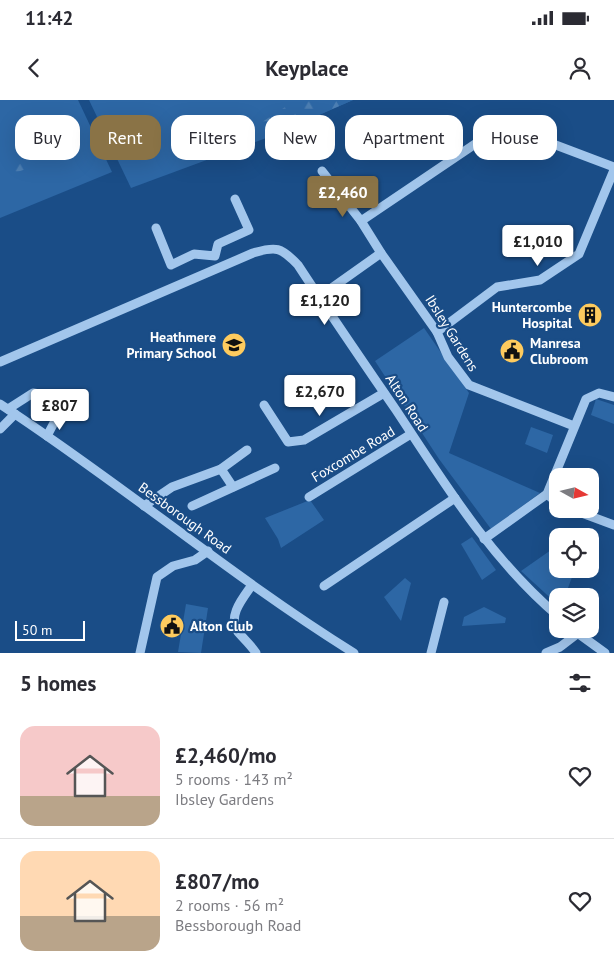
<!DOCTYPE html>
<html lang="en">
<head>
<meta charset="utf-8">
<style>
  :root { --surface:#fff; --page:#f2f2f3; --text:#2b2b33; --muted:#7c7c81; --line:#e1e1e2; --accent:#8a7346 }
  body { margin:0; font-family:"PT Sans",sans-serif; background:var(--page); color:var(--text); height:100vh; display:flex; flex-direction:column; font-size:19px; white-space:nowrap }
  * { box-sizing:border-box; margin:0 }
  p { font-size:16px; color:var(--muted) }
  .icon { flex:none; width:28px; height:28px; fill:none; stroke:currentColor; stroke-width:2; stroke-linecap:round; stroke-linejoin:round }
  .map { position:relative; height:553px; overflow:hidden }
  .panel { display:flex; flex-direction:column; background:var(--surface); flex:1 }
  .panel>* { flex:none }
  .hud { position:absolute; left:15px; top:15px; width:585px; height:45px; display:flex; gap:10px }
  .needle { width:32px; rotate:98deg }
  .fabs { position:absolute; left:549px; top:368px; display:grid; gap:10px }
  .fabs a { display:grid; place-items:center; width:50px; height:50px; border-radius:10px; background:var(--surface); box-shadow:0 5px 20px #0002; font-size:25px }
  .scale { position:absolute; left:15px; bottom:12px; width:70px; box-sizing:border-box; padding-left:5px; border:2px solid #fff; border-top:0; font-size:14px; line-height:18px; white-space:nowrap; color:#fff; -webkit-text-stroke:4px #1a4d87; paint-order:stroke }
  .price { position:absolute; translate:-50% -42px; padding:0 11px; border-radius:5px; background:#fff; color:#222; font-size:16px; line-height:32px; filter:drop-shadow(0 1px 2px #0008) }
  .price::after { content:''; position:absolute; left:50%; top:30px; width:15px; height:11px; margin-left:-8px; background:inherit; clip-path:polygon(0 0,100% 0,50% 100%) }
  .price.selected { background:var(--accent); color:#fff }
  ul { padding:0; list-style:none }
  li { display:flex; align-items:center; gap:15px; height:125px; padding:0 20px }
  li+li { border-top:1px solid var(--line) }
  li span { display:grid; place-items:center; flex:none; width:140px; height:100px; border-radius:15px; color:#555 }
  li>.icon { margin-inline-start:auto }
  span .icon { width:60px; height:60px; fill:#fffc; stroke-width:1 }
  li b { font-size:21px }
  h2 { display:flex; justify-content:space-between; align-items:center; height:60px; padding:0 20px; font-size:21px }
  .tag { padding:0 18px; border-radius:15px; background:var(--surface); box-shadow:0 5px 20px #0002; font-size:18px; line-height:45px }
  .tag.selected { background:var(--accent); color:#fff }
  .status { display:flex; justify-content:space-between; align-items:center; height:35px; padding:0 25px; background:var(--surface); direction:ltr }
  .status svg { height:14px; fill:currentColor }
  header { display:flex; justify-content:space-between; align-items:center; height:65px; padding:0 20px; background:var(--surface); font-size:22px; font-weight:800 }
  .map>svg:first-child { display:block }
  .green { fill:#2d67a5 }
  .forest { fill:url(#forest-firs) }
  .lines { fill:none; stroke-linecap:round; stroke-linejoin:round }
  .minor { stroke:#a2c6ec; stroke-width:9 }
  .labels { text-anchor:middle; stroke-width:4.5; stroke-linejoin:round; paint-order:stroke }
  .poi-label { font-size:14px; font-weight:bold; fill:#fff; stroke:#1a4d87; text-anchor:end }
  .street-label { font-size:14px; fill:#fff; stroke:#1a4d87 }
</style>
</head>
<body>
<div class="status"><b>11:42</b><svg viewBox="0 0 49 12"><path d="M0 12V9h3v3zM5 12V6h3v6zM10 12V3h3v9zM15 12V0h3v12zM26 1h20v11H26zM47 4h2v5h-2z"/></svg></div>
<header><svg class="icon" aria-label="back" viewBox="0 0 24 24"><path d="M15 5l-7 7 7 7"/></svg>Keyplace<svg class="icon" aria-label="person" viewBox="0 0 24 24"><circle cx="12" cy="8" r="4"/><path d="M4 21q1-7 8-7t8 7"/></svg></header>
<div class="map">
<svg width="614" height="553" viewBox="0 0 614 553">
  <defs>
    <pattern id="forest-firs" width="22" height="20" patternUnits="userSpaceOnUse" patternTransform="scale(1.25)"><rect width="22" height="20" fill="#2d67a5"/><path d="M5 1l3.5 6h-7zM16 11l3.5 6h-7z" fill="#4c7eb2"/></pattern>
  </defs>
  <rect width="100%" height="100%" fill="#1a4d87"/>
  <g class="green">
    <path d="M0,0H78L112,72L0,118Z"/>
    <path d="M89,0H353L269,37L131,88Z"/>
    <path d="M424,228L469,293L449,353L540,393L491,429L439,359L375,261Z"/>
    <path d="M596,299L614,305V324L591,315Z"/>
    <path d="M531,327L553,335L547,353L525,344Z"/>
    <path d="M310,400L324,420L281,448L278,439L265,418Z"/>
    <path d="M472,437L496,470L482,480L461,444Z"/>
    <path d="M551,450H557L558,469H575L565,496H558L557,504L521,471Z"/>
    <path d="M405,478L411,483L401,521L384,497Z"/>
    <path d="M186,504L208,508L201,553L178,552Z"/>
    <path d="M484,507L506,518L505,523L462,526L464,517Z"/>
  </g>
  <g class="forest">
    <path d="M296,0H353L269,37L259,24Z"/>
    <path d="M31,57L26,69L0,78V65Z"/>
  </g>
  <g class="lines">
    <g class="minor">
      <path d="M322,71L361,121L381,153"/>
      <path d="M361,121L484,38L492,33L516,30L614,67"/>
      <path d="M156,128L171,165L194,154L215,156L218,144L249,130L235,99"/>
      <path d="M319,197L381,153L437,232L448,257L469,285L574,326"/>
      <path d="M437,232L497,187L540,180L579,154L614,70"/>
      <path d="M0,262L253,153C276,146 281,147 298,165C330,214 363,262 396,310C445,384 490,458 558,516"/>
      <path d="M0,304C121,383 232,477 354,553"/>
      <path d="M264,305L288,342L304,340L384,293"/>
      <path d="M8,309L33,293L40,294L56,319L47,336"/>
      <path d="M0,329L15,314"/>
      <path d="M221,369L233,387"/>
      <path d="M547,394L558,404"/>
      <path d="M309,397L411,334"/>
      <path d="M144,406L172,387L221,369L247,350"/>
      <path d="M192,406L275,368"/>
      <path d="M571,409L614,425"/>
      <path d="M484,439L547,394L586,299L599,293L614,297"/>
      <path d="M252,485C243,498 227,516 238,532C244,539 251,545 256,553"/>
      <path d="M324,486L455,398"/>
      <path d="M572,529L605,553"/>
      <path d="M140,553L157,477L173,466L195,460L208,451"/>
      <path d="M431,553L444,502"/>
      <path d="M546,553L560,547L577,534"/>
    </g>
  </g>
  <defs>
    <symbol id="building-disc" viewBox="-11 -11 22 22"><circle r="9.5" fill="#fecb5e" stroke="#1a4d87"/><path d="M-4-6H4V6H1V3H-1V6H-4ZM-2.5-4.3h1.7v1.8h-1.7ZM.8-4.3h1.7v1.8H.8ZM-2.5-1h1.7V.8h-1.7ZM.8-1h1.7V.8H.8Z" fill="#111"/></symbol>
    <symbol id="school-disc" viewBox="-11 -11 22 22"><circle r="9.5" fill="#fecb5e" stroke="#1a4d87"/><path d="M0-5L7-2L0 1L-7-2ZM-4 1L0 2.5L4 1V4Q0 6-4 4Z" fill="#111"/></symbol>
    <symbol id="civic-disc" viewBox="-11 -11 22 22"><circle r="9.5" fill="#fecb5e" stroke="#1a4d87"/><path d="M-.6-6.5H3V-4.5H.6V-3L4-1V1h2V6H-6V1h2V-1L-.6-3ZM-1.2 2.5V6h2.4V2.5Z" fill="#111"/></symbol>
  </defs>
  <g fill-rule="evenodd">
    <use href="#building-disc" x="576" y="201" width="28" height="28"/>
    <use href="#school-disc" x="220" y="231" width="28" height="28"/>
    <use href="#civic-disc" x="498" y="237" width="28" height="28"/>
    <use href="#civic-disc" x="158" y="512" width="28" height="28"/>
  </g>
  <g class="labels">
    <g class="poi-label">
      <text x="572" y="212">Huntercombe<tspan x="572" dy="16">Hospital</tspan></text>
      <text x="216" y="242">Heathmere<tspan x="216" dy="16">Primary School</tspan></text>
      <text x="530" y="248" text-anchor="start">Manresa<tspan x="530" dy="16">Clubroom</tspan></text>
      <text x="190" y="531" text-anchor="start">Alton Club</text>
    </g>
    <g class="street-label">
      <text transform="translate(452 233) rotate(58)" y="5">Ibsley Gardens</text>
      <text transform="translate(407 303) rotate(57)" y="5">Alton Road</text>
      <text transform="translate(353 354) rotate(-31)" y="5">Foxcombe Road</text>
      <text transform="translate(185 418) rotate(36)" y="5">Bessborough Road</text>
    </g>
  </g>
</svg>
<div class="fabs">
<a><svg class="needle" viewBox="-14 -14 28 28"><path d="M0-13l5 13h-10z" fill="#e53935"/><path d="M0 13l5-13h-10z" fill="#7c7c81"/></svg></a>
<a><svg class="icon" aria-label="locate" viewBox="0 0 24 24"><circle cx="12" cy="12" r="6"/><path d="M12 2v4M12 18v4M2 12h4M18 12h4"/></svg></a>
<a><svg class="icon" aria-label="layers" viewBox="0 0 24 24"><path d="M12 4l9 5-9 5-9-5zM3 14l9 5 9-5"/></svg></a>
</div>
<div class="scale">50 m</div>
<b class="price selected" style="left:343px;top:118px">£2,460</b>
<b class="price" style="left:538px;top:167px">£1,010</b>
<b class="price" style="left:325px;top:226px">£1,120</b>
<b class="price" style="left:320px;top:317px">£2,670</b>
<b class="price" style="left:60px;top:331px">£807</b>
<div class="hud">
<a class="tag">Buy</a>
<a class="tag selected">Rent</a>
<a class="tag">Filters</a>
<a class="tag">New</a>
<a class="tag">Apartment</a>
<a class="tag">House</a>
</div>
</div>
<section class="panel">
<h2>5 homes<svg class="icon" aria-label="filters" viewBox="0 0 24 24"><path d="M4 7h16M4 17h16"/><circle cx="9" cy="7" r="2"/><circle cx="15" cy="17" r="2"/></svg></h2>
<ul>
<li><span style="background:linear-gradient(#f6c9c9 70%,#b9a48a 0)"><svg class="icon" aria-label="home" viewBox="0 0 24 24"><path d="M3 11l9-7 9 7M6 9v11h12V9"/></svg></span><div><b>£2,460/mo</b><p>5 rooms · 143 m²</p><p>Ibsley Gardens</p></div><svg class="icon" aria-label="heart" viewBox="0 0 24 24"><path d="M12 20l-8-8c-3-5 5-10 8-4 3-6 11-1 8 4z"/></svg></li>
<li><span style="background:linear-gradient(#ffd9b3 65%,#b9a48a 0)"><svg class="icon" aria-label="home" viewBox="0 0 24 24"><path d="M3 11l9-7 9 7M6 9v11h12V9"/></svg></span><div><b>£807/mo</b><p>2 rooms · 56 m²</p><p>Bessborough Road</p></div><svg class="icon" aria-label="heart" viewBox="0 0 24 24"><path d="M12 20l-8-8c-3-5 5-10 8-4 3-6 11-1 8 4z"/></svg></li>
</ul>
</section>
</body>
</html>
